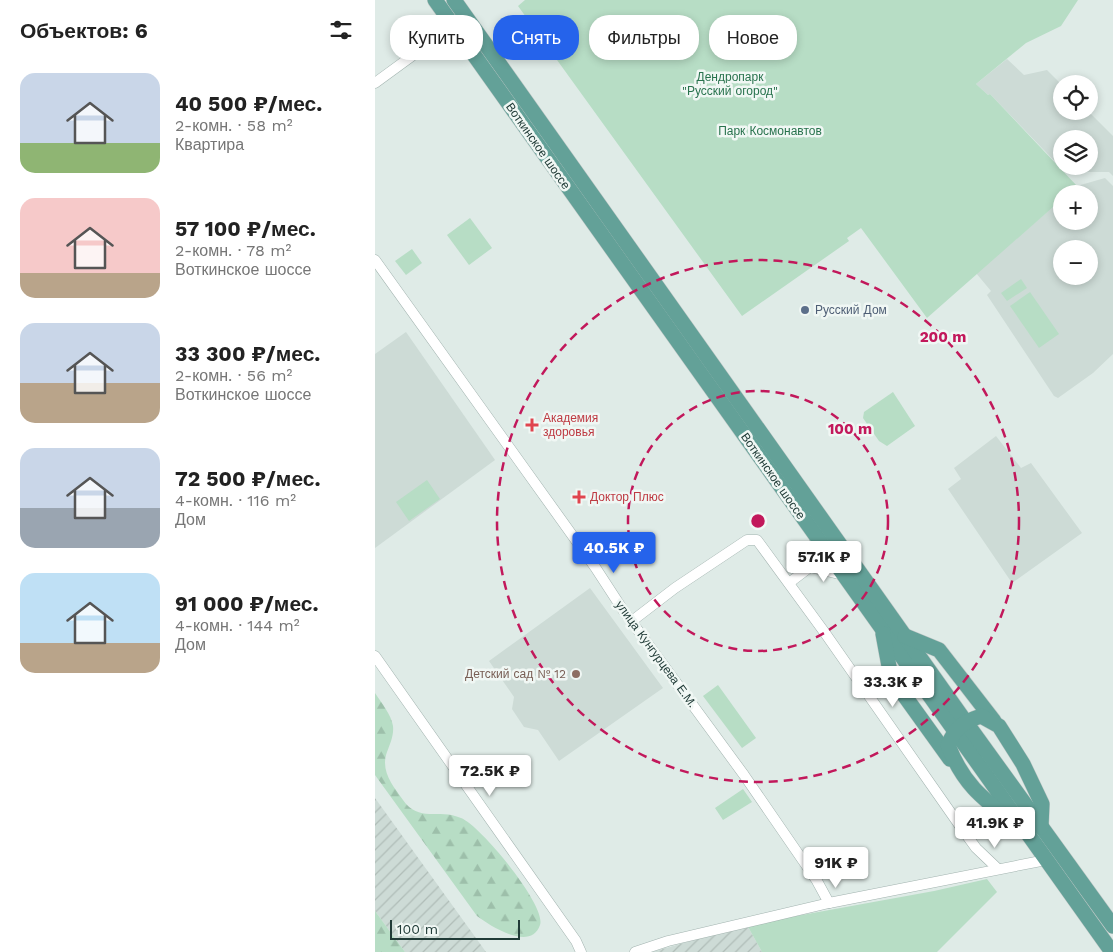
<!DOCTYPE html>
<html lang="ru">
<head>
<meta charset="utf-8">
<style>
  :root { --surface:#fff; --page:#f6f6f6; --text:#222; --muted:#767676; --accent:#2563eb }
  body { margin:0; font-family:"Work Sans",sans-serif; background:var(--page); color:var(--text); height:100vh; display:flex; flex-direction:column; font-size:19px; white-space:nowrap }
  * { box-sizing:border-box; margin:0 }
  p { font-size:16px; color:var(--muted) }
  .icon { flex:none; width:28px; height:28px; fill:none; stroke:currentColor; stroke-width:2; stroke-linecap:round; stroke-linejoin:round }
  .map { position:relative; flex:1; overflow:hidden }
  .drawer { display:flex; flex-direction:column; background:var(--surface); width:375px }
  .drawer>* { flex:none }
  .banner { position:absolute; left:15px; top:15px; width:475px; height:45px; display:flex; gap:10px }
  .buttons { position:absolute; left:678px; top:75px; display:grid; gap:10px }
  .buttons a { display:grid; place-items:center; width:45px; height:45px; border-radius:50%; background:var(--surface); box-shadow:0 2px 8px #0003; font-size:25px }
  .scale { position:absolute; left:15px; bottom:12px; width:130px; box-sizing:border-box; padding-left:5px; border:2px solid #203b37; border-top:0; font-size:14px; line-height:18px; white-space:nowrap; color:#203b37; -webkit-text-stroke:4px #f0f7f4; paint-order:stroke }
  .price { position:absolute; translate:-50% -42px; padding:0 11px; border-radius:5px; background:#fff; color:#222; font-size:16px; line-height:32px; filter:drop-shadow(0 1px 2px #0008) }
  .price::after { content:''; position:absolute; left:50%; top:30px; width:15px; height:11px; margin-left:-8px; background:inherit; clip-path:polygon(0 0,100% 0,50% 100%) }
  .price.on { background:var(--accent); color:#fff }
  ul { padding:0; list-style:none }
  li { display:flex; align-items:center; gap:15px; height:125px; padding:0 20px }
  li span { display:grid; place-items:center; flex:none; width:140px; height:100px; border-radius:15px; color:#555 }
  li>.icon { margin-inline-start:auto }
  span .icon { width:60px; height:60px; fill:#fffc; stroke-width:1 }
  li b { font-size:21px }
  h2 { display:flex; justify-content:space-between; align-items:center; height:60px; padding:0 20px; font-size:21px }
  .chip { padding:0 18px; border-radius:20px; background:var(--surface); box-shadow:0 2px 8px #0003; font-size:18px; line-height:45px }
  .chip.on { background:var(--accent); color:#fff }
  main { display:flex; flex:1; min-height:0 }
  .map>svg:first-child { display:block }
  .built { fill:#cddbd6; fill-rule:evenodd }
  .industrial { fill:url(#industrial-furrows) }
  .green { fill:#b7ddc5 }
  .forest { fill:url(#forest-firs) }
  .lines { fill:none; stroke-linecap:round; stroke-linejoin:round }
  .street-casing { stroke:#a2b3af; stroke-width:11 }
  .primary-casing { stroke:#c1c8c7; stroke-width:16 }
  .street { stroke:#fff; stroke-width:10 }
  .primary { stroke:#63a198; stroke-width:15 }
  .ring { fill:none; stroke:#c2185b; stroke-width:2.5; stroke-dasharray:9 6 }
  .service-dot { fill:#5c6f8a; stroke:#f0f7f4; stroke-width:2 }
  .health-dot { fill:#e0444e; stroke:#f0f7f4; stroke-width:2 }
  .education-dot { fill:#8d6e63; stroke:#f0f7f4; stroke-width:2 }
  .labels { text-anchor:middle; stroke-width:5; stroke-linejoin:round; paint-order:stroke }
  .park-label { font-size:12px; fill:#29734e; stroke:#f0f7f4 }
  .street-label { font-size:12px; fill:#203b37; stroke:#f0f7f4 }
  .service-label { font-size:12px; fill:#4e5e75; stroke:#f0f7f4; text-anchor:start }
  .health-label { font-size:12px; fill:#be3a42; stroke:#f0f7f4; text-anchor:start }
  .education-label { font-size:12px; fill:#785e54; stroke:#f0f7f4; text-anchor:end }
  .centre { fill:#c2185b; stroke:#f0f7f4; stroke-width:2.5 }
  .ring-label { font-size:15px; text-anchor:middle; font-weight:bold; fill:#c2185b; stroke:#f0f7f4; stroke-width:5; stroke-linejoin:round; paint-order:stroke }
</style>
</head>
<body>
<main>
<section class="drawer">
<h2>Объектов: 6<svg class="icon" aria-label="filters" viewBox="0 0 24 24"><path d="M4 7h16M4 17h16"/><circle cx="9" cy="7" r="2"/><circle cx="15" cy="17" r="2"/></svg></h2>
<ul>
<li><span style="background:linear-gradient(#c9d6e8 70%,#8fb573 0)"><svg class="icon" aria-label="home" viewBox="0 0 24 24"><path d="M3 11l9-7 9 7M6 9v11h12V9"/></svg></span><div><b>40 500 ₽/мес.</b><p>2-комн. · 58 m²</p><p>Квартира</p></div></li>
<li><span style="background:linear-gradient(#f6c9c9 75%,#b9a48a 0)"><svg class="icon" aria-label="home" viewBox="0 0 24 24"><path d="M3 11l9-7 9 7M6 9v11h12V9"/></svg></span><div><b>57 100 ₽/мес.</b><p>2-комн. · 78 m²</p><p>Воткинское шоссе</p></div></li>
<li><span style="background:linear-gradient(#c9d6e8 60%,#b9a48a 0)"><svg class="icon" aria-label="home" viewBox="0 0 24 24"><path d="M3 11l9-7 9 7M6 9v11h12V9"/></svg></span><div><b>33 300 ₽/мес.</b><p>2-комн. · 56 m²</p><p>Воткинское шоссе</p></div></li>
<li><span style="background:linear-gradient(#c9d6e8 60%,#9aa5b1 0)"><svg class="icon" aria-label="home" viewBox="0 0 24 24"><path d="M3 11l9-7 9 7M6 9v11h12V9"/></svg></span><div><b>72 500 ₽/мес.</b><p>4-комн. · 116 m²</p><p>Дом</p></div></li>
<li><span style="background:linear-gradient(#bfe0f5 70%,#b9a48a 0)"><svg class="icon" aria-label="home" viewBox="0 0 24 24"><path d="M3 11l9-7 9 7M6 9v11h12V9"/></svg></span><div><b>91 000 ₽/мес.</b><p>4-комн. · 144 m²</p><p>Дом</p></div></li>
</ul>
</section>
<div class="map">
<svg width="738" height="952" viewBox="0 0 738 952">
  <defs>
    <pattern id="industrial-furrows" width="10" height="10" patternUnits="userSpaceOnUse" patternTransform="scale(1.25)"><rect width="10" height="10" fill="#cddbd6"/><path d="M-1 1l2-2M0 10L10 0M9 11l2-2" fill="none" stroke="#b0bdb8"/></pattern>
    <pattern id="forest-firs" width="22" height="20" patternUnits="userSpaceOnUse" patternTransform="scale(1.25)"><rect width="22" height="20" fill="#b7ddc5"/><path d="M5 1l3.5 6h-7zM16 11l3.5 6h-7z" fill="#9dbfaa"/></pattern>
  </defs>
  <rect width="100%" height="100%" fill="#dfebe7"/>
  <g class="built">
    <path d="M632,59L649,75L672,70L686,84V111H713L738,136V176L734,172H690L615,94L613,95L601,84ZM686,139H714V166H686Z"/>
    <path d="M730,178L738,186V354L718,373L683,398L679,396L612,295L616,291L601,273L686,200V221H714V194H693L702,186ZM686,249H714V276H686Z"/>
    <path d="M31,332L120,460L0,548V354Z"/>
    <path d="M621,436L646,468L656,463L707,533L637,583L573,489L586,479L579,468Z"/>
    <path d="M215,588L288,688L184,761L163,730L149,727L137,709L139,697L114,661Z"/>
  </g>
  <g class="industrial">
    <path d="M0,798L111,952H30L0,911Z"/>
    <path d="M372,925L387,952H277Z"/>
  </g>
  <g class="green">
    <path d="M150,0H703L686,26L651,43L601,84L613,95L615,94L702,186L693,194H686V200L552,318L486,228L472,238L474,241L367,316L143,6Z"/>
    <path d="M95,218L117,248L94,265L72,235Z"/>
    <path d="M37,249L47,263L31,275L20,261Z"/>
    <path d="M646,279L652,288L632,301L626,293Z"/>
    <path d="M655,292L684,334L664,348L635,306Z"/>
    <path d="M518,392L540,426L512,446L504,441L488,418L489,412Z"/>
    <path d="M52,480L65,499L34,521L21,502Z"/>
    <path d="M343,685L381,738L367,748L328,696Z"/>
    <path d="M368,789L377,802L348,820L340,808Z"/>
    <path d="M612,879L622,892L562,952H387L372,925L559,891Z"/>
  </g>
  <g class="forest">
    <path d="M0,693C7,704 16,714 18,726C19,735 15,744 12,752C5,771 18,786 28,800C44,823 63,808 86,818C105,825 172,906 165,925C156,952 115,926 102,916L0,775Z"/>
    <path d="M0,911L30,952H0Z"/>
  </g>
  <g class="lines">
    <defs>
      <g id="street">
        <path d="M0,83L78,26"/>
        <path d="M0,260L220,567L248,610L369,775L442,881L454,903"/>
        <path d="M435,567L441,536"/>
        <path d="M414,583L435,567L468,575"/>
        <path d="M257,621L300,588L372,540H382L450,633L585,826L601,848L622,868"/>
        <path d="M0,656L201,941L206,952"/>
        <path d="M260,952L293,941L454,903L671,860"/>
      </g>
      <g id="primary">
        <path d="M60,0L737,952"/>
        <path d="M79,0L590,721L738,926"/>
        <path d="M508,634L516,677L575,759"/>
        <path d="M530,636L564,650L619,721"/>
        <path d="M639,823C607,798 588,784 573,745C580,728 588,722 606,716L624,726L648,764L667,804L666,827"/>
      </g>
    </defs>
    <use href="#street" class="street-casing"/>
    <use href="#primary" class="primary-casing"/>
    <use href="#street" class="street"/>
    <use href="#primary" class="primary"/>
  </g>
  <g class="ring">
    <circle cx="383" cy="521" r="130"/>
    <circle cx="383" cy="521" r="261"/>
  </g>
  <circle class="service-dot" cx="430" cy="310" r="5"/>
  <g class="health-dot">
    <path d="M154.5 417.5h5v5h5v5h-5v5h-5v-5h-5v-5h5z"/>
    <path d="M201.5 489.5h5v5h5v5h-5v5h-5v-5h-5v-5h5z"/>
  </g>
  <circle class="education-dot" cx="201" cy="674" r="5"/>
  <g class="labels">
    <g class="park-label">
      <text x="355" y="81">Дендропарк<tspan x="355" dy="14">"Русский огород"</tspan></text>
      <text x="395" y="135">Парк Космонавтов</text>
    </g>
    <g class="street-label">
      <text transform="translate(163 146) rotate(55)" y="4">Воткинское шоссе</text>
      <text transform="translate(398 476) rotate(55)" y="4">Воткинское шоссе</text>
      <text transform="translate(281 654) rotate(54)" y="4">улица Кунгурцева Е.М.</text>
    </g>
    <g class="service-label">
      <text x="440" y="314">Русский Дом</text>
    </g>
    <g class="health-label">
      <text x="168" y="422">Академия<tspan x="168" dy="14">здоровья</tspan></text>
      <text x="215" y="501">Доктор Плюс</text>
    </g>
    <g class="education-label">
      <text x="191" y="678">Детский сад № 12</text>
    </g>
  </g>
  <circle cx="383" cy="521" r="8" class="centre"/>
  <g class="ring-label">
    <text x="568" y="342">200 m</text>
    <text x="475" y="434">100 m</text>
  </g>
</svg>
<div class="buttons">
<a><svg class="icon" aria-label="locate" viewBox="0 0 24 24"><circle cx="12" cy="12" r="6"/><path d="M12 2v4M12 18v4M2 12h4M18 12h4"/></svg></a>
<a><svg class="icon" aria-label="layers" viewBox="0 0 24 24"><path d="M12 4l9 5-9 5-9-5zM3 14l9 5 9-5"/></svg></a>
<a>+</a>
<a>−</a>
</div>
<div class="scale">100 m</div>
<b class="price on" style="left:239px;top:574px">40.5K ₽</b>
<b class="price" style="left:449px;top:583px">57.1K ₽</b>
<b class="price" style="left:518px;top:708px">33.3K ₽</b>
<b class="price" style="left:115px;top:797px">72.5K ₽</b>
<b class="price" style="left:620px;top:849px">41.9K ₽</b>
<b class="price" style="left:461px;top:889px">91K ₽</b>
<div class="banner">
<a class="chip">Купить</a>
<a class="chip on">Снять</a>
<a class="chip">Фильтры</a>
<a class="chip">Новое</a>
</div>
</div>
</main>
</body>
</html>
